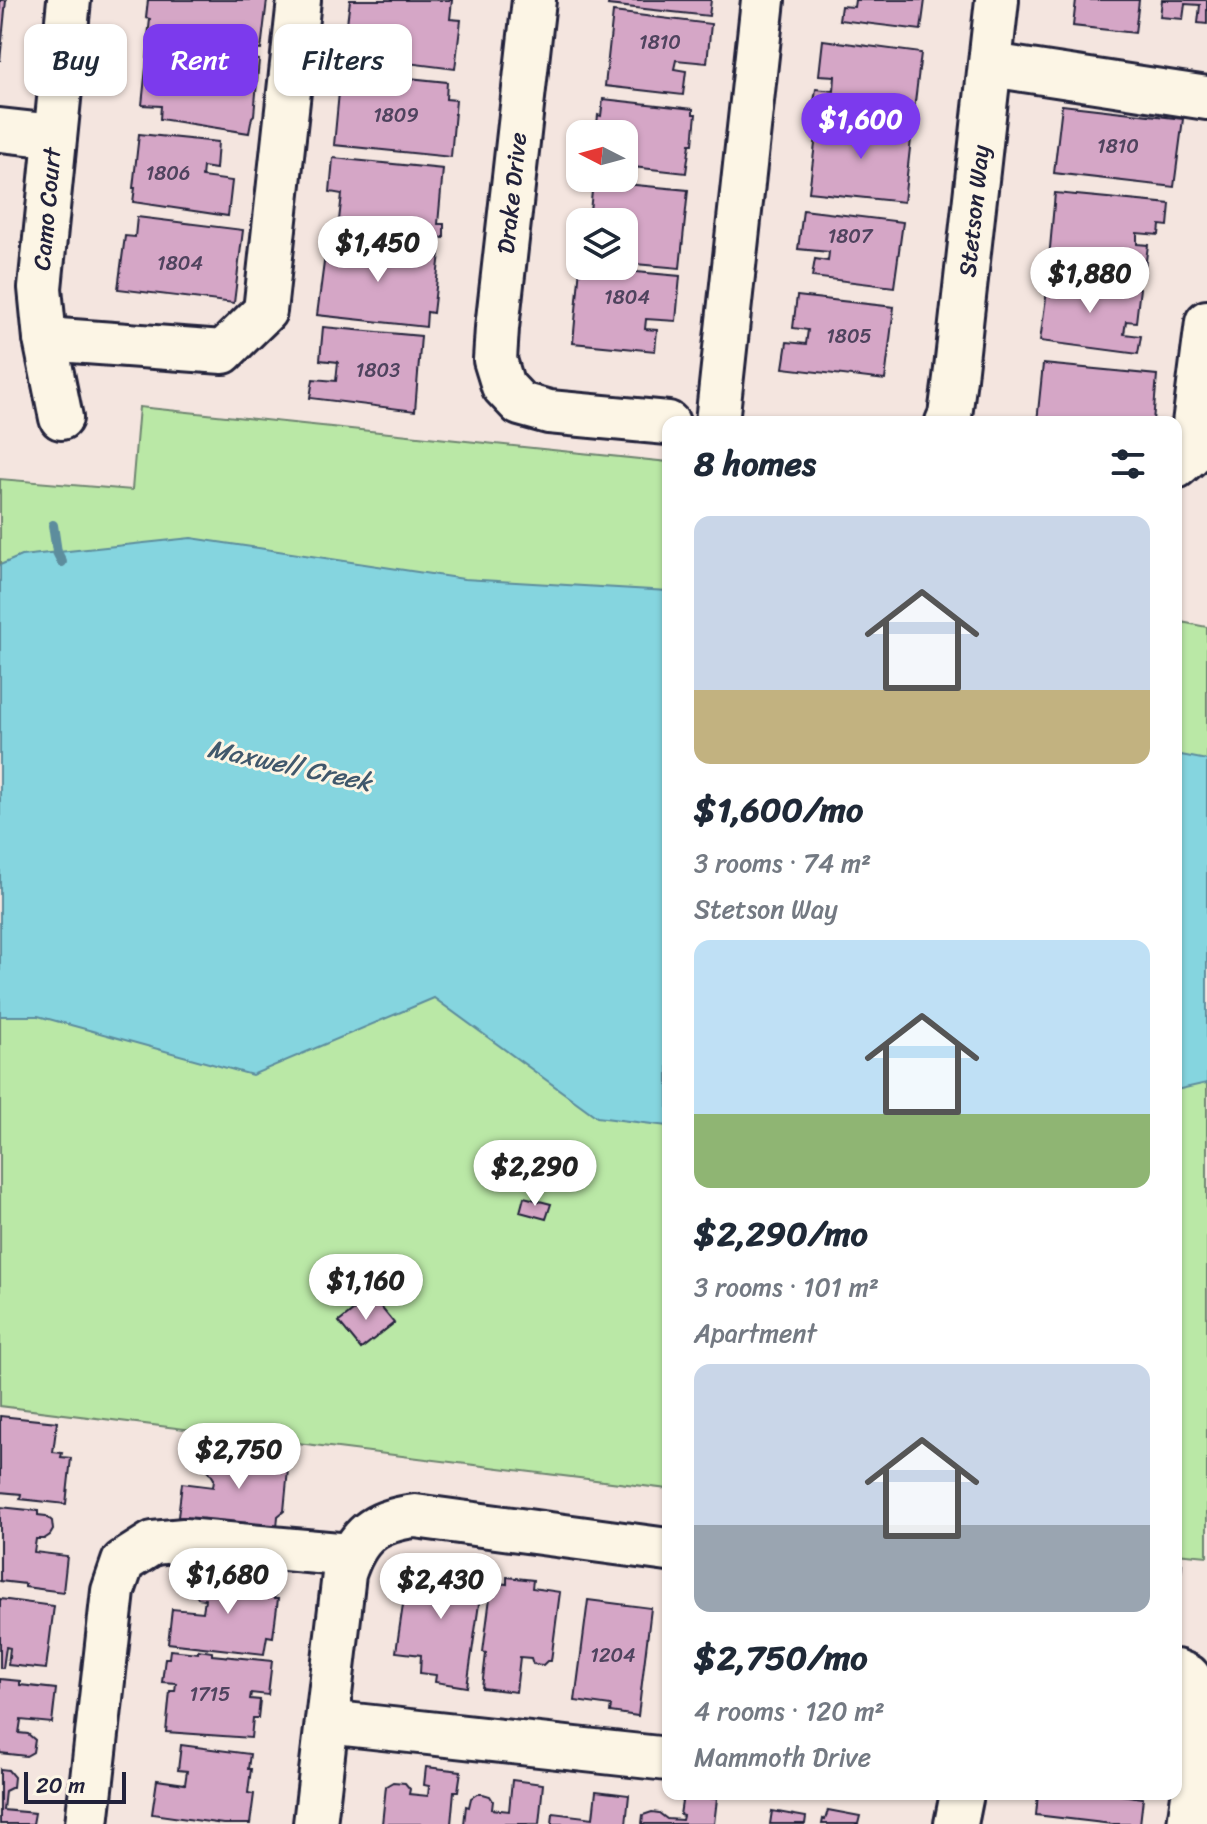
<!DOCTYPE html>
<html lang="en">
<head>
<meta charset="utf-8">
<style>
  :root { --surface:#fff; --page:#f6f6f7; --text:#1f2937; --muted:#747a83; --accent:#7c3aed }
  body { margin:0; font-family:Sriracha,sans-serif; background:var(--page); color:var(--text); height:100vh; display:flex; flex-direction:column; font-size:30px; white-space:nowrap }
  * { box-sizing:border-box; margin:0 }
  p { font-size:26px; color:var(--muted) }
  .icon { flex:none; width:44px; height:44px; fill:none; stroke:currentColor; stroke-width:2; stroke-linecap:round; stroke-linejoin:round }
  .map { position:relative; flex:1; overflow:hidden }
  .details { position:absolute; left:662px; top:416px; width:520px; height:1384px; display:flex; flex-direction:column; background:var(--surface); border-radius:16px; box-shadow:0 2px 6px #0004 }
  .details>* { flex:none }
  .hud { position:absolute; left:24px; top:24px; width:518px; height:72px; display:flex; gap:16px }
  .needle { width:52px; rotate:276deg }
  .buttons { position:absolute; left:566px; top:120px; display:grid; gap:16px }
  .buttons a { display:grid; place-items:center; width:72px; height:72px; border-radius:16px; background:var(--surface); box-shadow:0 2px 6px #0004; font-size:40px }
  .scale { position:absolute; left:24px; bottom:20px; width:102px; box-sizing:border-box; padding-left:8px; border:4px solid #22223b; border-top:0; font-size:22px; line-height:28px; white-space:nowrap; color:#22223b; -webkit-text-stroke:6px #fcf5e5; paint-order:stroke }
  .price { position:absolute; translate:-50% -68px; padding:0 18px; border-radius:28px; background:#fff; color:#222; font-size:26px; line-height:52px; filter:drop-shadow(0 2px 4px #0008) }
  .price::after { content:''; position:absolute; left:50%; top:48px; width:24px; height:18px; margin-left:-12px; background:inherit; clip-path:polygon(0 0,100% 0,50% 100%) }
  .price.selected { background:var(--accent); color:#fff }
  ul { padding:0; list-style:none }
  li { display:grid; align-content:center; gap:16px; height:424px; padding:0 32px }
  li span { display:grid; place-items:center; height:248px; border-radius:16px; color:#555 }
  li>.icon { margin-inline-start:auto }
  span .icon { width:144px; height:144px; fill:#fffc; stroke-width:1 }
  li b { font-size:34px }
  h2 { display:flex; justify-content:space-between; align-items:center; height:96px; padding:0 32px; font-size:34px }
  .pill { padding:0 28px; border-radius:16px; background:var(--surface); box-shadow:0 2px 6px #0004; font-size:28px; line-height:72px }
  .pill.selected { background:var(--accent); color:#fff }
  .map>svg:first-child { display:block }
  .green { fill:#bae8a6; stroke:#6e8570; stroke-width:2 }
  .water { fill:#85d5df; stroke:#5d8d9d; stroke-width:2 }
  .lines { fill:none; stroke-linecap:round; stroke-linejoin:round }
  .stream { stroke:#5d8d9d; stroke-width:10 }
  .building { fill:#d5a6c6; stroke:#22223b; stroke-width:2 }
  .minor-casing { stroke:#22223b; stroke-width:48 }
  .minor { stroke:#fcf5e5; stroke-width:42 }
  .labels { text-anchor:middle; stroke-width:6; stroke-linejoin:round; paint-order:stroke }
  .number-label { font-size:20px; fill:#4f435e }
  .street-label { font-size:24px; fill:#22223b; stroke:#fcf5e5 }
  .water-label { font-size:26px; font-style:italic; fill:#40586c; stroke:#fcf5e5 }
</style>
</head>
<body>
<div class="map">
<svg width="1207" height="1824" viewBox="0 0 1207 1824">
  <rect width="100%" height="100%" fill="#f4e5df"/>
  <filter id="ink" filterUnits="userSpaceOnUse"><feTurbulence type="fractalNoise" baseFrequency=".0125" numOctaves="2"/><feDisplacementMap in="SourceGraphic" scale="16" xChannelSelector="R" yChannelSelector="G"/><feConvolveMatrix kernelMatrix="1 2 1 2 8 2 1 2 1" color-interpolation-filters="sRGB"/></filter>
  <g filter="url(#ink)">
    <g class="green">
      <path d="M139,407L668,462V1489L0,1406V479L132,490Z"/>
      <path d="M1176,621L1207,627V1556L1176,1553Z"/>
    </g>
    <g class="water">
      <path d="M191,538L464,579L668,591V1126L597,1117L434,998L252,1075L38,1016H0V565L21,556Z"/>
      <path d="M1176,754L1207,760V1083L1176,1090Z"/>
    </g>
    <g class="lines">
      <path class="stream" d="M53,525L57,552L62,562"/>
    </g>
    <g class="building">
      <path d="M0,0H6L0,61Z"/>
      <path d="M148,0H267L261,50L148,37L150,19L146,18Z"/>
      <path d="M350,0H452L450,19L461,20L455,69L343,55Z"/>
      <path d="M609,0H711L709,16L608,5Z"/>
      <path d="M855,0H925L921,30L839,20L841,6L854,7Z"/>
      <path d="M1076,0H1139L1135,33L1073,26Z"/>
      <path d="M1162,0H1207V24L1198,23L1200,5L1185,4L1183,19L1160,17Z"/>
      <path d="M613,12L711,24L707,63L676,60L674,69L686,71L683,95L605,86Z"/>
      <path d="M823,40L921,53L912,127L812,114L816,89L834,91L835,76L819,75Z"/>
      <path d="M148,49L259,60L254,115L252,117L249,133L160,119L161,106L142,105Z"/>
      <path d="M341,71L447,82L446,99L456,100L451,157L334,145Z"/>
      <path d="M603,99L693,109V114H696L693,144H690L686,173L624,166V134H596L598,115L601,116Z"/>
      <path d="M1062,105L1183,119L1174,187L1054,173Z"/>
      <path d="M818,120L912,130L904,202L809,192Z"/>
      <path d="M139,134L218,142L216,169L203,167L202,177L232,181L228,216L133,202L135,188H133Z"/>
      <path d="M333,158L443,169L438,224H444V238L338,229L342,194L330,192Z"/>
      <path d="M593,181L688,190L680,268L624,263V222H589Z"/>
      <path d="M1055,193L1170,204L1168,226L1160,225L1159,235L1137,233V244L1148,245L1145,268L1049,259Z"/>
      <path d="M803,210L903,222L894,287L812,277L815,259L828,261L829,252L798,249Z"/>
      <path d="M137,217L243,230L234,303L118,289L125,236L135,237Z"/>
      <path d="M327,240L440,253L433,313L427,312L426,327L317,315Z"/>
      <path d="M580,267L680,276L676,321L646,319L645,329L657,330L655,351L573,343Z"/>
      <path d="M1049,276L1140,288L1136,322L1126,321L1124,334L1141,336L1138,354L1040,341Z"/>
      <path d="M797,296L894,307L885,380L783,368L787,342L806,344L808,330L793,328Z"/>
      <path d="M323,327L421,336L415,411L310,398L313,379L336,381L338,362L320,360Z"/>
      <path d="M1043,364L1157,375L1153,422H1037Z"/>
      <path d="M524,1197L551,1204L546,1219L520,1212Z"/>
      <path d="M372,1296L394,1323L361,1349L339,1322Z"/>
      <path d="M0,1416L57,1422L53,1452L62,1453L61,1457L71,1458L66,1504L20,1499L21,1494L0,1492Z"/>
      <path d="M217,1450L285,1458L288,1469L284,1511L278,1516L277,1528L178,1517L182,1483L213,1487L214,1479L207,1468L209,1454Z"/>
      <path d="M0,1507L38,1511V1515L46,1516L52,1521L53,1530L50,1535L44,1539H36L34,1552L67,1556L63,1592L25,1587V1584L0,1581Z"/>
      <path d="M1176,1563L1182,1564L1178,1601H1176Z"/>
      <path d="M409,1564L447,1570L448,1567L465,1569L464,1573L483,1576L467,1687L435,1682L436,1675L420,1673L421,1655L396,1652Z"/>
      <path d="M201,1575L277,1584L274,1599H278L273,1637L267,1636L264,1654L168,1643L172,1609L203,1612L205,1599L198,1598L194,1591V1580Z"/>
      <path d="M507,1577L533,1580L532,1588L560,1592L551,1661H547L543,1665L533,1664L531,1658L520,1657L516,1692L482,1688L486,1653L483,1652L492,1582L507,1584Z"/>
      <path d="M0,1599L54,1606L46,1669L8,1665L10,1648L6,1647L3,1668H0Z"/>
      <path d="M588,1600L651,1608L638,1716L610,1712L611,1706L575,1701Z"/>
      <path d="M170,1650L198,1653V1650L212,1652V1655L272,1661L268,1695L251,1693L250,1699L260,1700L258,1718H253L251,1738L166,1732L170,1691H175L176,1683L162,1682L165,1658H169Z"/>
      <path d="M0,1679L20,1681V1685L56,1689L52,1723L21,1720L19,1733L28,1734L35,1740L33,1752L26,1756L0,1753Z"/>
      <path d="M181,1745L250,1754L248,1769H251L248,1793L254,1794L250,1824H223L152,1814L157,1780L185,1784L187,1771L178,1770Z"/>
      <path d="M426,1767L461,1771L458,1791H454L451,1824H382L386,1786L393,1782L405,1783L410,1789L409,1794L428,1796L429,1786L424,1785Z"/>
      <path d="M0,1769L8,1770L14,1777L13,1787L5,1791L3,1810L35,1813L33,1824H0Z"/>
      <path d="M512,1780L543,1784L539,1824H464L466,1806L469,1807L471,1798L477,1794H483L490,1796L493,1801L492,1809L509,1811Z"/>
      <path d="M596,1791L629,1795L626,1824H552L553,1813L593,1818Z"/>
      <path d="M1038,1794H1113L1143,1798L1140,1824H1112L1036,1815Z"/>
      <path d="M683,1795L717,1799L714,1824H642L643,1815L652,1812L659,1813L667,1819L682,1820L683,1816L680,1815Z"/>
      <path d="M828,1810L860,1816L858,1824H822L823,1819L825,1820Z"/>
      <path d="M772,1811L806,1817L805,1824H770Z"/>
    </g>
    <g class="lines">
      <defs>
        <g id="minor">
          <path d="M534,0L497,328L495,360L503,386L520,404L549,412L668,423"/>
          <path d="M991,65L1207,98"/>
          <path d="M0,130L54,136"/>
          <path d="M45,339L223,352L265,311L299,0"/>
          <path d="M61,418L45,339L40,288L69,0"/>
          <path d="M717,422L763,0"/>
          <path d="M947,422L950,416L955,378L997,0"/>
          <path d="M1176,467L1190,455L1207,322"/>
          <path d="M1176,1671L1188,1676L1202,1695V1733L1189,1824"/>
          <path d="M327,1722L668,1759"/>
          <path d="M87,1824L113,1591L123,1562L153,1543L184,1540L350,1555"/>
          <path d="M315,1824L344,1574C357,1535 374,1521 415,1516L668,1550"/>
          <path d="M956,1824L962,1794"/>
        </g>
      </defs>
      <use href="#minor" class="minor-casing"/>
      <use href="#minor" class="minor"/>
    </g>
  </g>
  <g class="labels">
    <g class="number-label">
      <text x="660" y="49">1810</text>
      <text x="396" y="122">1809</text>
      <text x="1118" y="153">1810</text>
      <text x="168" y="180">1806</text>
      <text x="850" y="243">1807</text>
      <text x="180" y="270">1804</text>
      <text x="627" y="304">1804</text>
      <text x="849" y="343">1805</text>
      <text x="378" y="377">1803</text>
      <text x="613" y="1662">1204</text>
      <text x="210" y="1701">1715</text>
    </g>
    <g class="street-label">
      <text transform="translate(512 193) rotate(-84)" y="8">Drake Drive</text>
      <text transform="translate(47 209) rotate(-85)" y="8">Camo Court</text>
      <text transform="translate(974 211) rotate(-84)" y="8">Stetson Way</text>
    </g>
    <g class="water-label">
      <text transform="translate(290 765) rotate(12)" y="9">Maxwell Creek</text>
    </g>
  </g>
</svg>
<div class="buttons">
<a><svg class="needle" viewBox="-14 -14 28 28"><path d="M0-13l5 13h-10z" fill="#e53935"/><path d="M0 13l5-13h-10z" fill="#747a83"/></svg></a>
<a><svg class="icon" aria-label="layers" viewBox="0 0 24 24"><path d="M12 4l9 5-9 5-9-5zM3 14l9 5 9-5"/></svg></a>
</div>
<div class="scale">20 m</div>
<b class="price selected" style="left:861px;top:161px">$1,600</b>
<b class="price" style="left:378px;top:284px">$1,450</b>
<b class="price" style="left:1090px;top:315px">$1,880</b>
<b class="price" style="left:535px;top:1208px">$2,290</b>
<b class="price" style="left:366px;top:1322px">$1,160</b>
<b class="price" style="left:239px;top:1491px">$2,750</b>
<b class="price" style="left:228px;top:1616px">$1,680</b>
<b class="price" style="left:441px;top:1621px">$2,430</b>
<div class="hud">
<a class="pill">Buy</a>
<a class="pill selected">Rent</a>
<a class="pill">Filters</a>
</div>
<section class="details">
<h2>8 homes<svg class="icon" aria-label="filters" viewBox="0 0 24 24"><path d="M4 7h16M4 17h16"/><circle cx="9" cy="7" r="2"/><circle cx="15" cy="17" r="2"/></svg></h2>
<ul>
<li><span style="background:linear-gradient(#c9d6e8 70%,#c2b280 0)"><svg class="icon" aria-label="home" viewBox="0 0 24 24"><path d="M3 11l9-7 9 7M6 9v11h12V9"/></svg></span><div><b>$1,600/mo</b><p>3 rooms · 74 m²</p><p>Stetson Way</p></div></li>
<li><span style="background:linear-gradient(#bfe0f5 70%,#8fb573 0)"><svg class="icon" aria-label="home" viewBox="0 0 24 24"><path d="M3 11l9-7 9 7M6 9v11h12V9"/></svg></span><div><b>$2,290/mo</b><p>3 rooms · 101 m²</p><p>Apartment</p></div></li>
<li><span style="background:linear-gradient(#c9d6e8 65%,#9aa5b1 0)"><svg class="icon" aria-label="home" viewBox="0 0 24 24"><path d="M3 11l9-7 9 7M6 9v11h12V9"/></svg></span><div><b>$2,750/mo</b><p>4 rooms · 120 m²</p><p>Mammoth Drive</p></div></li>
</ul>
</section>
</div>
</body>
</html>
